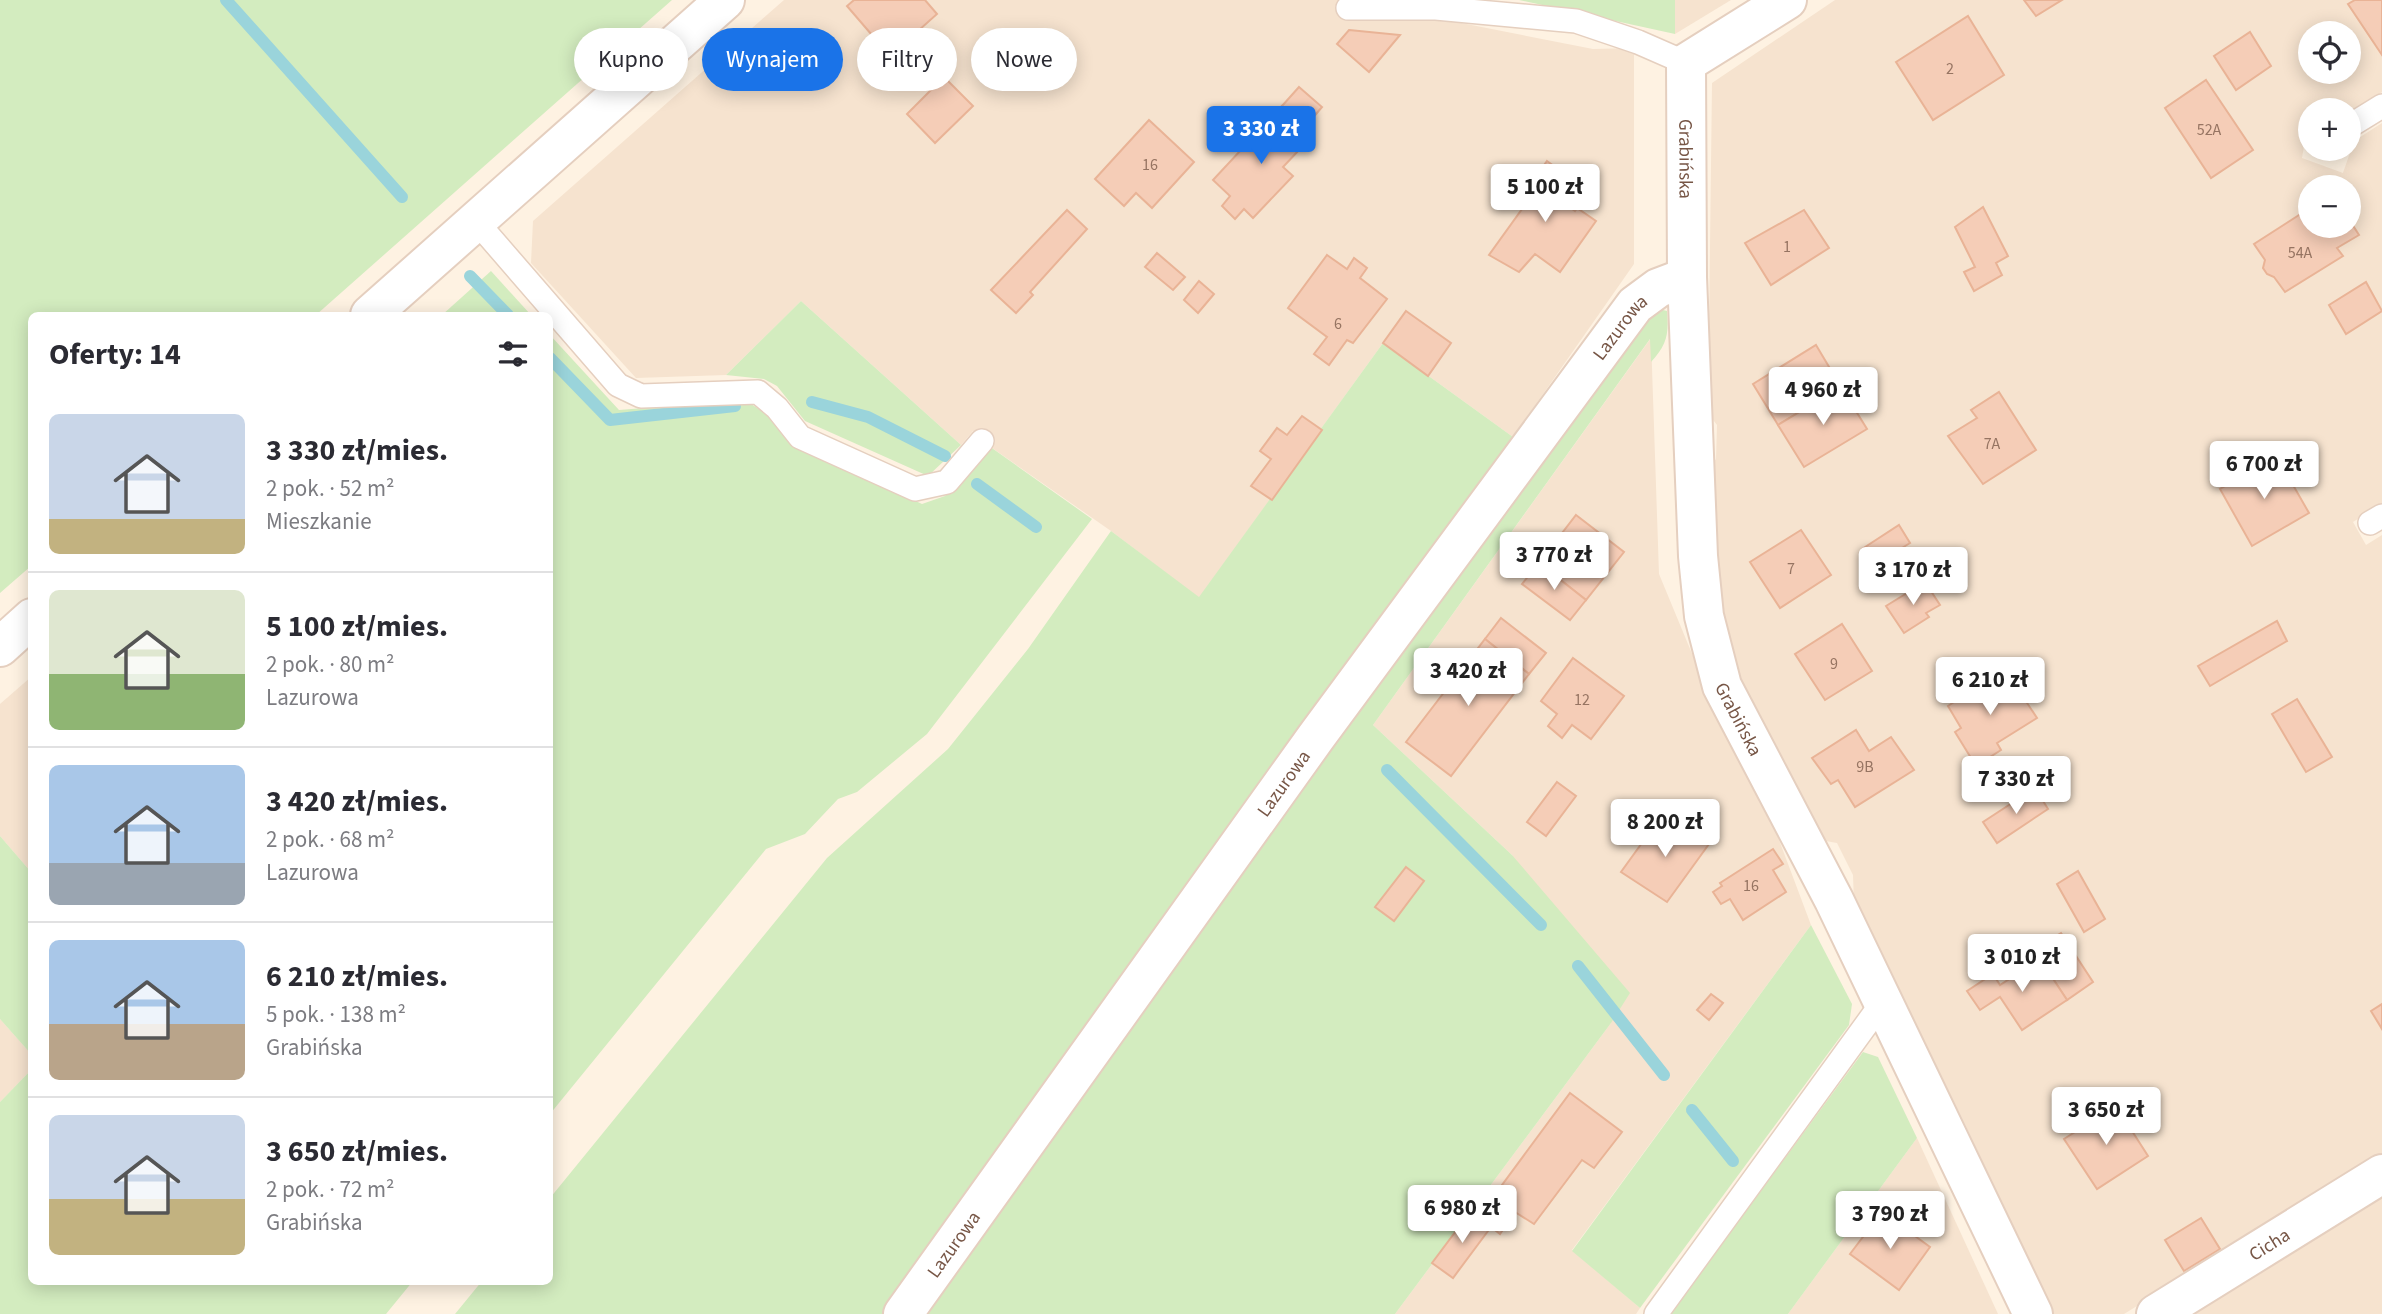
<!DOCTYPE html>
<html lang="pl">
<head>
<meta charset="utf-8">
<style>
  :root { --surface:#fff; --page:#f7f7f7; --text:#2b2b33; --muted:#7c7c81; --line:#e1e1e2; --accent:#1a73e8 }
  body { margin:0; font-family:"Source Sans 3",sans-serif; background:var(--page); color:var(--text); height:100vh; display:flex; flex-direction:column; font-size:26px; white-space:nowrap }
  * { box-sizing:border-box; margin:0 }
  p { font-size:23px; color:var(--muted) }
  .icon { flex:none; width:38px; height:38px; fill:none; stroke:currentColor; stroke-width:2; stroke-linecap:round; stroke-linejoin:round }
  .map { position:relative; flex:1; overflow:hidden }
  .side { position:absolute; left:28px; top:312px; width:525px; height:973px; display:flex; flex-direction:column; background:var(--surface); border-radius:10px; box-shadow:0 4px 18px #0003 }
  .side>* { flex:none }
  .guide { position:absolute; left:574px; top:28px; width:665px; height:63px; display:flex; gap:14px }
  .controls { position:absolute; left:2298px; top:21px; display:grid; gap:14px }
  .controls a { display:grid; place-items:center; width:63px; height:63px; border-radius:50%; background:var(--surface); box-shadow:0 4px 18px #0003; font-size:35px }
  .price { position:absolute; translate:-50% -60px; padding:0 16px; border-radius:7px; background:#fff; color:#222; font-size:23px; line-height:46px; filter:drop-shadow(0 2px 4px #0008) }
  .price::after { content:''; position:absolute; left:50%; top:42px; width:21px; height:16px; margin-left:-10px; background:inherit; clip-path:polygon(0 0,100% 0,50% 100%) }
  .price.on { background:var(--accent); color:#fff }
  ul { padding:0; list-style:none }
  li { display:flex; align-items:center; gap:21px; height:175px; padding:0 21px }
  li+li { border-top:2px solid var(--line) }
  li span { display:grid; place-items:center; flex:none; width:196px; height:140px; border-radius:10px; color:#555 }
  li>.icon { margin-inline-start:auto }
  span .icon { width:84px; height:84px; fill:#fffc; stroke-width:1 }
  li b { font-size:30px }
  h2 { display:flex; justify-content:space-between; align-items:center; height:84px; padding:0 21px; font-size:30px }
  .chip { padding:0 24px; border-radius:32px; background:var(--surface); box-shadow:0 4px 18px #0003; font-size:24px; line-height:63px }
  .chip.on { background:var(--accent); color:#fff }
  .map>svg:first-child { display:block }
  .residential { fill:#f6e3cf; fill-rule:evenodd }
  .green { fill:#d3ecbf }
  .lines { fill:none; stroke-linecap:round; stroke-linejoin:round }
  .stream { stroke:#9ad4db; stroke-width:12 }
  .building { fill:#f5cdb7; stroke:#e9b396; stroke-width:2 }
  .service-casing { stroke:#e5cfbf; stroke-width:26 }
  .minor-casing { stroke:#e5cfbf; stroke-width:42 }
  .service { stroke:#fff; stroke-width:23 }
  .minor { stroke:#fff; stroke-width:38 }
  .labels { text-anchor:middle; stroke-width:5; stroke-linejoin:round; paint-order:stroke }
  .number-label { font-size:16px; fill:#967462 }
  .street-label { font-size:19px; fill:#775646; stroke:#fff6e9 }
</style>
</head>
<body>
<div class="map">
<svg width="2382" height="1314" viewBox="0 0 2382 1314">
  <rect width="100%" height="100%" fill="#fef2e2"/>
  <g class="residential">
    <path d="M784,0H1458L1441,19L1593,49L1634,48V264L1513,437L1383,343L1199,598L1111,531L982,441L973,431L961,445L801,301L726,375L636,378L531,263L533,221Z"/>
    <path d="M1675,0H1731L1675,34Z"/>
    <path d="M1835,0H2382V92L2349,115L2348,110H2310L2302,158L2343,173L2354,141L2382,123V504L2353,522L2366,545L2382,535V1155L2124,1314H2054L1962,1118L1854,905L1853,875L1837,843L1820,840L1732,664L1714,554L1710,468L1716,459L1717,425L1708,413L1712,83ZM2310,33H2348V72H2310ZM2310,187H2348V226H2310Z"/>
    <path d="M1651,338L1659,574L1717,714L1767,808L1811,925L1572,1250L1640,1308L1636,1314H1395L1611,1023L1512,855L1373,725Z"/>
    <path d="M31,677V872L0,836V704Z"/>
    <path d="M0,1019L32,1055L31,1070L0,1102Z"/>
    <path d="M1917,1138L1998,1314H1788Z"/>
    <path d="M2382,1191V1314H2181Z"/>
  </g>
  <g class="green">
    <path d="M0,0H672L316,315H32L31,566L0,593Z"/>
    <path d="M1519,0H1675V34Z"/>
    <path d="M491,271L531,315H442Z"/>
    <path d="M801,301L961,445L928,476L805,421L777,386L764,379L726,375Z"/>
    <path d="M1659,309L1667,311C1669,334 1667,345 1651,362L1650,339L1373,725L1512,855L1630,993L1611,1023L1395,1314H915L1628,333Z"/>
    <path d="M550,335L619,410L745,400L768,415L799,446L922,504L945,496L989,446L1092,519L927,734L857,792L838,799L805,834L766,849L550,1114Z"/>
    <path d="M1383,343L1513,437L882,1314H455L482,1281H550V1198L827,858L948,749L1028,649L1111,531L1199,597Z"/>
    <path d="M0,836L31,872V1054L0,1019Z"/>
    <path d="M1811,925L1852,1004L1849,1025L1640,1308L1572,1251Z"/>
    <path d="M1863,1052L1878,1057L1917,1138L1788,1314H1670Z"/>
    <path d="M31,1070L32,1281H413L386,1314H0V1102Z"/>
  </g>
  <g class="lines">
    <g class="stream">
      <path d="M226,0L402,197"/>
      <path d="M470,276L508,315"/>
      <path d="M550,358L610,420L735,406"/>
      <path d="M812,402L868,417L945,456"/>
      <path d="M977,484L1036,527"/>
      <path d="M1387,770L1541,925"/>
      <path d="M1578,966L1664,1075"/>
      <path d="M1692,1110L1733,1161"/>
    </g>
  </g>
  <g class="building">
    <path d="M854,0H925L937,14L890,56L847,6Z"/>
    <path d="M2024,0H2062L2036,16Z"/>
    <path d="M2355,0H2382V55L2348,4Z"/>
    <path d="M1968,16L2004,75L1933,120L1896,62Z"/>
    <path d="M1349,30L1400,35L1369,72L1337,44Z"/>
    <path d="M2250,32L2271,66L2236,90L2214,56Z"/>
    <path d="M944,77L973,106L935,143L907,114Z"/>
    <path d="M2206,80L2253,150L2211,178L2165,108Z"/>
    <path d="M1299,87L1322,107L1305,127L1282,106Z"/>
    <path d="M1282,106L1305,127L1292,141L1300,149L1283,167L1293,176L1253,218L1244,209L1235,219L1222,206L1230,196L1213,180Z"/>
    <path d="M1149,120L1194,162L1152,208L1136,193L1124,206L1095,179Z"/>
    <path d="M1547,161L1581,186L1567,205L1575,211L1577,208L1596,221L1560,272L1535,254L1519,272L1489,255L1530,198L1524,194Z"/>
    <path d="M1983,207L2008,256L1996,263L2002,275L1974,291L1964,272L1975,267L1955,227Z"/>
    <path d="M2310,208V226H2348V218L2359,235L2337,248L2343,256L2285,292L2274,277L2267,274L2263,268L2265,260L2254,244Z"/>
    <path d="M1067,210L1087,229L1030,292L1033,295L1016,313L991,290Z"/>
    <path d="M1804,210L1829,248L1771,285L1745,243Z"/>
    <path d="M1157,253L1185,277L1173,290L1145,267Z"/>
    <path d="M1327,255L1347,269L1354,258L1367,268L1360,278L1387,299L1353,343L1347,340L1329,365L1314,354L1327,337L1288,308Z"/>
    <path d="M1199,281L1214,294L1198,313L1184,300Z"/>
    <path d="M2366,282L2382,311L2346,334L2329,305Z"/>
    <path d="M1406,311L1451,343L1428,376L1383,343Z"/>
    <path d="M1816,345L1841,387L1778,425L1753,384Z"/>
    <path d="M1841,387L1867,429L1804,467L1778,425Z"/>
    <path d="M1999,392L2036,450L1983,484L1948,436L1977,418L1971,410Z"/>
    <path d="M1302,416L1322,430L1272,500L1251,486L1271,459L1260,451L1277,428L1287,435Z"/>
    <path d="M2277,457L2309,513L2252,546L2220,489Z"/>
    <path d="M1576,515L1624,552L1586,600L1539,563Z"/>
    <path d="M1899,525L1910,543L1871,567L1862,549Z"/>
    <path d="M1801,530L1831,575L1780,608L1750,562Z"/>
    <path d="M1539,563L1586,600L1570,620L1522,584Z"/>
    <path d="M1925,582L1940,605L1926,613L1929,617L1904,633L1886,606Z"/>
    <path d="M1501,618L1546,653L1529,674L1485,639Z"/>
    <path d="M2277,621L2287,641L2210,686L2198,666Z"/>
    <path d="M1842,624L1872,671L1825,700L1795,654Z"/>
    <path d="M1485,639L1529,674L1451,776L1406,742Z"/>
    <path d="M1573,658L1624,696L1591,739L1572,725L1562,738L1548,726L1557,714L1541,701Z"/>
    <path d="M2008,674L2037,718L1997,743L2001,750L1976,766L1955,732L1961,728L1948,706L1983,683L1986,687Z"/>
    <path d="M2297,699L2332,757L2306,772L2272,714Z"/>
    <path d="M1856,730L1869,751L1891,737L1914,770L1855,807L1838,780L1831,784L1812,758Z"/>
    <path d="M1557,782L1576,796L1546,836L1527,822Z"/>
    <path d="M2035,788L2048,809L1997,843L1983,822Z"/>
    <path d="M1660,818L1682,833L1686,827L1709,844L1667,902L1621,872Z"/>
    <path d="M1773,849L1783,864L1773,870L1786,892L1743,920L1730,899L1721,904L1713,892L1722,886L1720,883Z"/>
    <path d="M1406,867L1424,881L1394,921L1375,907Z"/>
    <path d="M2078,871L2105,919L2084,932L2057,884Z"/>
    <path d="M2061,933L2093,982L2067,1000L2040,959L2049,953L2043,944Z"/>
    <path d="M2040,959L2067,1000L2022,1030L2000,997L1980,1010L1967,991L1993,974L2000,985Z"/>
    <path d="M1711,994L1723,1003L1709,1020L1697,1010Z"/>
    <path d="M2382,1004V1029L2371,1011Z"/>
    <path d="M1570,1093L1622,1132L1594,1168L1582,1160L1534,1224L1515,1212L1500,1234L1471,1211L1489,1188L1496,1193Z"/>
    <path d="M2116,1106L2148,1156L2097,1189L2064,1139Z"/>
    <path d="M1471,1211L1491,1227L1453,1278L1432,1263Z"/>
    <path d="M1882,1212L1930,1247L1899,1290L1850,1254Z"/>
    <path d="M2201,1218L2220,1249L2184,1271L2165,1240Z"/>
  </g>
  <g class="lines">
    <defs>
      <g id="service">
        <path d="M1348,8H1436L1576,21L1638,42L1686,63"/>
        <path d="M2348,127L2382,106"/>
        <path d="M475,220L618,385L641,396L758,392L777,408L800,437L915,489L947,482L982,441"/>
        <path d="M2370,523L2382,516"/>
        <path d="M1656,1314L1882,1003"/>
      </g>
      <g id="minor">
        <path id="s1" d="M1787,0L1686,63L1687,277L1698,556L1704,616L1722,686L1834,900L2033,1314"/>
        <path d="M370,315L725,0"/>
        <path d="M0,647L32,618"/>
        <path id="s2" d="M903,1314L1316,737L1635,305L1658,288L1687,277"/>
        <path id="s3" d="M2156,1314L2382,1174"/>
      </g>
    </defs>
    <use href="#service" class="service-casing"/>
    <use href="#minor" class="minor-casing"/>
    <use href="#service" class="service"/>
    <use href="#minor" class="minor"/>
  </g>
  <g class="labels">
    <g class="number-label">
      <text x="1950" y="74">2</text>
      <text x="2209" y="135">52A</text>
      <text x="1150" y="170">16</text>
      <text x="1787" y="252">1</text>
      <text x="2300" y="258">54A</text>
      <text x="1338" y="329">6</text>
      <text x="1992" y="449">7A</text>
      <text x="1791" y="574">7</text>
      <text x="1834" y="669">9</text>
      <text x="1582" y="705">12</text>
      <text x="1865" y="772">9B</text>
      <text x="1751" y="891">16</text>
    </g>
    <g class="street-label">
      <text dy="7" stroke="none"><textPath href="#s1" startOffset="215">Grabińska</textPath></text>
      <text dy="7" stroke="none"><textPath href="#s2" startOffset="1220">Lazurowa</textPath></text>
      <text dy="7" stroke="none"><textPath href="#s1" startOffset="782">Grabińska</textPath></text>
      <text dy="7" stroke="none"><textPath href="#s2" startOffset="653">Lazurowa</textPath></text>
      <text dy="7" stroke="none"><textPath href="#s2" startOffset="86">Lazurowa</textPath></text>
      <text dy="7" stroke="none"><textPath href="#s3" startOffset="133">Cicha</textPath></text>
    </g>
  </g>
</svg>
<div class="controls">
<a><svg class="icon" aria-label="locate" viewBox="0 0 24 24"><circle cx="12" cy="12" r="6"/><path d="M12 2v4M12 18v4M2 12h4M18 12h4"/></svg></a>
<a>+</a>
<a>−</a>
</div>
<b class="price on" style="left:1261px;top:166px">3 330 zł</b>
<b class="price" style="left:1545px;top:224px">5 100 zł</b>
<b class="price" style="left:1823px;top:427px">4 960 zł</b>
<b class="price" style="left:2264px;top:501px">6 700 zł</b>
<b class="price" style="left:1554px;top:592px">3 770 zł</b>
<b class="price" style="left:1913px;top:607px">3 170 zł</b>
<b class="price" style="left:1468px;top:708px">3 420 zł</b>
<b class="price" style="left:1990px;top:717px">6 210 zł</b>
<b class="price" style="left:2016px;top:816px">7 330 zł</b>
<b class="price" style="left:1665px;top:859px">8 200 zł</b>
<b class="price" style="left:2022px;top:994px">3 010 zł</b>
<b class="price" style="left:2106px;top:1147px">3 650 zł</b>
<b class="price" style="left:1462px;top:1245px">6 980 zł</b>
<b class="price" style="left:1890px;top:1251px">3 790 zł</b>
<div class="guide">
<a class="chip">Kupno</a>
<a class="chip on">Wynajem</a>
<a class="chip">Filtry</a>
<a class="chip">Nowe</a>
</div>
<section class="side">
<h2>Oferty: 14<svg class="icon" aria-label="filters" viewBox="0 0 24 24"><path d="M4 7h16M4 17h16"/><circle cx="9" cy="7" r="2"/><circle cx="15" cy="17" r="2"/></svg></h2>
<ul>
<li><span style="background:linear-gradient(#c9d6e8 75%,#c2b280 0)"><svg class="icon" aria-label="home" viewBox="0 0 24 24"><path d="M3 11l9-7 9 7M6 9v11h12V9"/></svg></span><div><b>3 330 zł/mies.</b><p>2 pok. · 52 m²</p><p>Mieszkanie</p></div></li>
<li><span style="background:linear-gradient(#dfe7d0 60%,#8fb573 0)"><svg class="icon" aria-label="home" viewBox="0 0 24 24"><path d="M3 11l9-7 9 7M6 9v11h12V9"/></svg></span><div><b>5 100 zł/mies.</b><p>2 pok. · 80 m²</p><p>Lazurowa</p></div></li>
<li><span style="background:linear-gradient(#a9c7e8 70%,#9aa5b1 0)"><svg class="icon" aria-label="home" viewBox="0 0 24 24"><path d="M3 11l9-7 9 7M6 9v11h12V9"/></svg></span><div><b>3 420 zł/mies.</b><p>2 pok. · 68 m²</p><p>Lazurowa</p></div></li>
<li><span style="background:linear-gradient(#a9c7e8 60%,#b9a48a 0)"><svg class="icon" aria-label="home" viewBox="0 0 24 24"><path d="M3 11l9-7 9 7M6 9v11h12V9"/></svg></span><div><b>6 210 zł/mies.</b><p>5 pok. · 138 m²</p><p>Grabińska</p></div></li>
<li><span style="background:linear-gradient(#c9d6e8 60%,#c2b280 0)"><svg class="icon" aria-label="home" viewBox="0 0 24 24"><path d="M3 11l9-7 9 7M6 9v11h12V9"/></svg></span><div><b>3 650 zł/mies.</b><p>2 pok. · 72 m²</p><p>Grabińska</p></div></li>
</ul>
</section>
</div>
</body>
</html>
